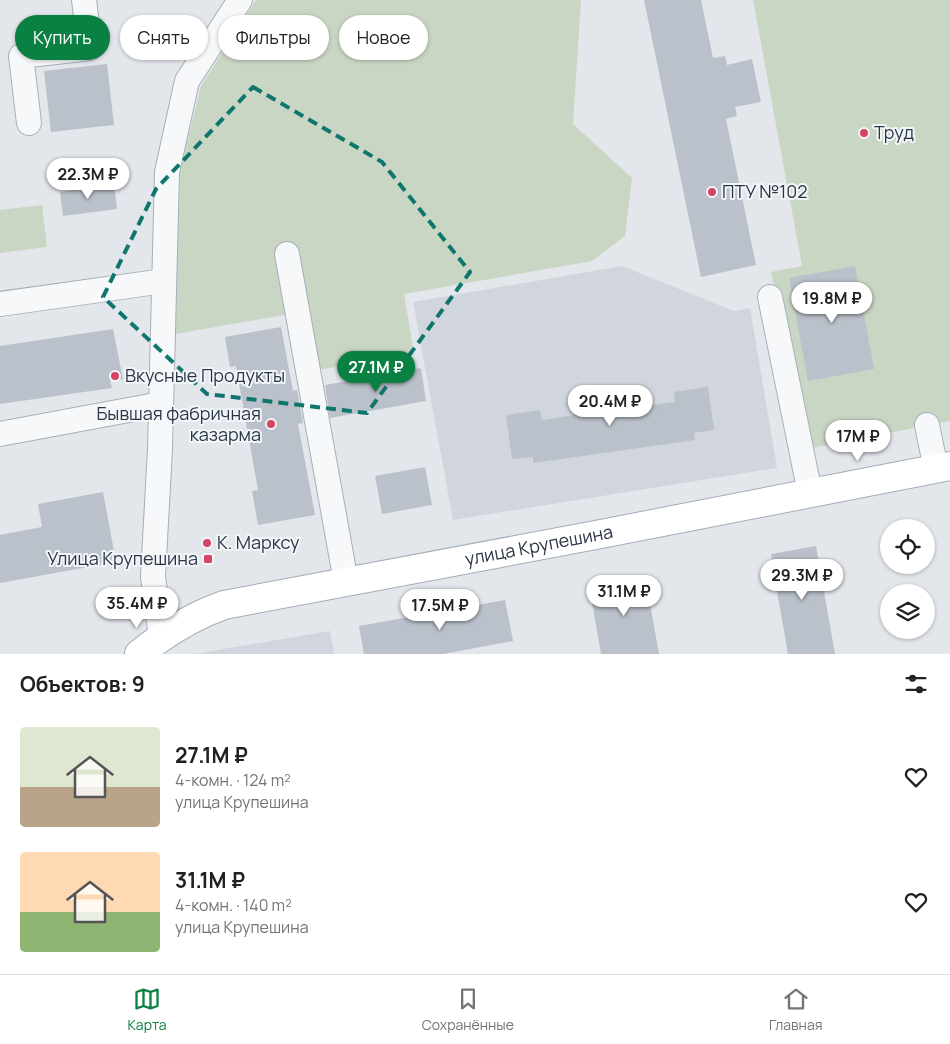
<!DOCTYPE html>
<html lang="ru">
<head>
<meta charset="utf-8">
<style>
  :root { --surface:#fff; --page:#f2f2f2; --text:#202124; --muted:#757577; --line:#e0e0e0; --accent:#0b8043 }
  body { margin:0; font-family:Manrope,sans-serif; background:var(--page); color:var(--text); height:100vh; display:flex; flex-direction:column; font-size:19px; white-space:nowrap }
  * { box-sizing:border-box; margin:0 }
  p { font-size:16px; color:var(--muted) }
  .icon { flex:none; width:28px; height:28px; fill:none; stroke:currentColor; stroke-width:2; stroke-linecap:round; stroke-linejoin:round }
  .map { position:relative; height:654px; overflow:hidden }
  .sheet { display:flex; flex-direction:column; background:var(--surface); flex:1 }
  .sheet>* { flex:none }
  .banner { position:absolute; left:15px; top:15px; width:500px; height:45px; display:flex; gap:10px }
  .tools { position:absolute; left:880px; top:519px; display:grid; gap:10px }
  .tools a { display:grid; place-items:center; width:55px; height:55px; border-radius:50%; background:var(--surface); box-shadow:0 1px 4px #0004; font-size:25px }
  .price { position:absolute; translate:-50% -42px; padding:0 11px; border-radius:18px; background:#fff; color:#222; font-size:16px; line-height:32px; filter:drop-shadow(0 1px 2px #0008) }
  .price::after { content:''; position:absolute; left:50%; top:30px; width:15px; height:11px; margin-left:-8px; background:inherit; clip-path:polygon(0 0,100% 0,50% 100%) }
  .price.current { background:var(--accent); color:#fff }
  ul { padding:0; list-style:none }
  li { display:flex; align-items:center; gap:15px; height:125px; padding:0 20px }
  li span { display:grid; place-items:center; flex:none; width:140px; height:100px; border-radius:5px; color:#555 }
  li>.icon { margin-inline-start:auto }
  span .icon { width:60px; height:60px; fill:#fffc; stroke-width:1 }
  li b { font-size:21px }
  h2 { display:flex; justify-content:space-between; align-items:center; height:60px; padding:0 20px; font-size:21px }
  .chip { padding:0 18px; border-radius:22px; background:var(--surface); box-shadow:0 1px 4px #0004; font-size:18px; line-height:45px }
  .chip.current { background:var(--accent); color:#fff }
  .dock { display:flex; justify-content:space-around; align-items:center; height:70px; border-top:1px solid var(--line); background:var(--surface); font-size:14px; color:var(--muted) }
  .dock a { display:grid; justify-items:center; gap:2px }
  .dock .current { color:var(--accent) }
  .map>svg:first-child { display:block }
  .built { fill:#d1d6de }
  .green { fill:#cad6c4 }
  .building { fill:#bac1ca }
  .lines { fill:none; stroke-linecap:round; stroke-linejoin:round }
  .minor-casing { stroke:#a8aeb7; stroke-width:26 }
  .major-casing { stroke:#a2acb8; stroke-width:30 }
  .minor { stroke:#f6f8fa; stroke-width:24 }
  .major { stroke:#fff; stroke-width:28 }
  .marked { fill:none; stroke:#0f766e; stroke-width:4; stroke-dasharray:10 6; stroke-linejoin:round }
  .poi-dot { fill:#d44465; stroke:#f3f6f9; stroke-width:2 }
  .labels { text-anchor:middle; stroke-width:4; stroke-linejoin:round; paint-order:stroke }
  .poi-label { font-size:18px; fill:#2a3645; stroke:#f3f6f9; text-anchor:start }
  .street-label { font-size:18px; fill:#2a3645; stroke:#f3f6f9 }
</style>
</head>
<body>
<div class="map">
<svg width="950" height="654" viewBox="0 0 950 654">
  <rect width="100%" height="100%" fill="#e3e7ec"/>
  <g class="built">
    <path d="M622,266L734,311L750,308L777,468L453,520L413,302Z"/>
    <path d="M330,631L334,654H194L259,643Z"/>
  </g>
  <g class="green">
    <path d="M256,0H581L573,124L632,178L625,236L592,261L404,294L414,353L319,370L307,311L175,334L180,172L201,86Z"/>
    <path d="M753,0H950V421L807,449L771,272L802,266Z"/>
    <path d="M42,205L47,247L0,253V210Z"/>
  </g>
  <g class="building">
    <path d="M644,0H701L713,58L725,56L727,65L752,59L761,102L735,107L737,116L726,119L756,265L701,277Z"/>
    <path d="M107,64L114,125L51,132L44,71Z"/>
    <path d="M114,185L117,209L63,216L60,192Z"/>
    <path d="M855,266L874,369L808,381L789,278Z"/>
    <path d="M281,327L293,391L297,390L303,423L298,424L315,515L258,525L252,491L258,490L236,366L230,367L225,337Z"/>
    <path d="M113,329L123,379L110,381L112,388L0,404V346Z"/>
    <path d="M421,368L426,401L330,418L325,385Z"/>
    <path d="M708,387L714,430L694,433L695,440L533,463V457L512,459L506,415L540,410L542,420L581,414L580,403L634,395L636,407L675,402L674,392Z"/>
    <path d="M425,467L432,505L382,514L375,476Z"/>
    <path d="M103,492L116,562L0,583V535L42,527L38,504Z"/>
    <path d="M816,546L835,654H788L776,585L768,586L765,570L773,568L771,554Z"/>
    <path d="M645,575L659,654H601L589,585Z"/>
    <path d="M505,600L513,641L443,654H364L359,626Z"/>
  </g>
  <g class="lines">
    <defs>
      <g id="minor">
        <path d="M29,123L21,56L90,48L84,0"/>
        <path d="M287,254L346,582"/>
        <path d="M770,297L810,493"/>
        <path d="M0,304L164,281"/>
        <path d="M927,425L936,469"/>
        <path d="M0,434L161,404"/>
        <path d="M161,638L153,577L160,449L167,172L187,81L240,0"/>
      </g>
      <g id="major">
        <path id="s1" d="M139,654C164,634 193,616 224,605L601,534L950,466"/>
      </g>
    </defs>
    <use href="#minor" class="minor-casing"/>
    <use href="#major" class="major-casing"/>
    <use href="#minor" class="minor"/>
    <use href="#major" class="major"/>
  </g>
  <path class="marked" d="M253,87L382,162L470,272L367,413L207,394L103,297L156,189Z"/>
  <g class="poi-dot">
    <circle cx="864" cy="133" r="5"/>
    <circle cx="712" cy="192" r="5"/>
    <circle cx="115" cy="376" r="5"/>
    <circle cx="271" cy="424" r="5"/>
    <circle cx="207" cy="543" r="5"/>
    <rect x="203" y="554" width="10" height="10" rx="2.5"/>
  </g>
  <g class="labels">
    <g class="poi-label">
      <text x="874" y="139">Труд</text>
      <text x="722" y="198">ПТУ №102</text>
      <text x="125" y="382">Вкусные Продукты</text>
      <text x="261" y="420" text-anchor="end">Бывшая фабричная<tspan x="261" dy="21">казарма</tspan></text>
      <text x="217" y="549">К. Марксу</text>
      <text x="198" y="565" text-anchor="end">Улица Крупешина</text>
    </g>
    <g class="street-label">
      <text dy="6" stroke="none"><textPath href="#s1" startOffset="419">улица Крупешина</textPath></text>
    </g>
  </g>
</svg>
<div class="tools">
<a><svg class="icon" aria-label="locate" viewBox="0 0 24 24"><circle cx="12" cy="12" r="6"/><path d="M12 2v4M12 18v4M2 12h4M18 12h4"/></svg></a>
<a><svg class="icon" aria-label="layers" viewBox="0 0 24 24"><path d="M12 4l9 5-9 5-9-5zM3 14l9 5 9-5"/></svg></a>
</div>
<b class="price" style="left:88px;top:200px">22.3M ₽</b>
<b class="price" style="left:832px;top:324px">19.8M ₽</b>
<b class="price current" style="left:376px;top:393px">27.1M ₽</b>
<b class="price" style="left:610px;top:427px">20.4M ₽</b>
<b class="price" style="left:858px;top:462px">17M ₽</b>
<b class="price" style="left:802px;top:601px">29.3M ₽</b>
<b class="price" style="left:624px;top:617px">31.1M ₽</b>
<b class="price" style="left:137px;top:629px">35.4M ₽</b>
<b class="price" style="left:440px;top:631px">17.5M ₽</b>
<div class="banner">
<a class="chip current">Купить</a>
<a class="chip">Снять</a>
<a class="chip">Фильтры</a>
<a class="chip">Новое</a>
</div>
</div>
<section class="sheet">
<h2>Объектов: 9<svg class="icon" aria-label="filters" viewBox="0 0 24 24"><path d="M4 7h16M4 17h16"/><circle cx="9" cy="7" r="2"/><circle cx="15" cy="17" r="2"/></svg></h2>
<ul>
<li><span style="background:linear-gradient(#dfe7d0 60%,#b9a48a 0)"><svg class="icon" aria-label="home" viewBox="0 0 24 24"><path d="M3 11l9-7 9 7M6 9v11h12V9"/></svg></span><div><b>27.1M ₽</b><p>4-комн. · 124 m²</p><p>улица Крупешина</p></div><svg class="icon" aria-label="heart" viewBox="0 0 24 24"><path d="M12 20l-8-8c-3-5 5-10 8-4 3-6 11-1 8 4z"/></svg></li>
<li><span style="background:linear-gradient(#ffd9b3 60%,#8fb573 0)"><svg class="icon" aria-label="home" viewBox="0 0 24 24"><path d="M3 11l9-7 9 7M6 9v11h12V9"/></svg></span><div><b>31.1M ₽</b><p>4-комн. · 140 m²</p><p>улица Крупешина</p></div><svg class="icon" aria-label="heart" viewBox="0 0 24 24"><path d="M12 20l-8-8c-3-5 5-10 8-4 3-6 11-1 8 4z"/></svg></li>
</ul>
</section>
<nav class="dock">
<a class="current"><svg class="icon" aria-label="map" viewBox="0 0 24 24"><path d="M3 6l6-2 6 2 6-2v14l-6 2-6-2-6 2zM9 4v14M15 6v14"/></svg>Карта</a>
<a><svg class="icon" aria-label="saved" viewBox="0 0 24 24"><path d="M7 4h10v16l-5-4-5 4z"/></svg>Сохранённые</a>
<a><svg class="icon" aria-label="home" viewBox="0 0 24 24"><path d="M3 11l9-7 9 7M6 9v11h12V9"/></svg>Главная</a>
</nav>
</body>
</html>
